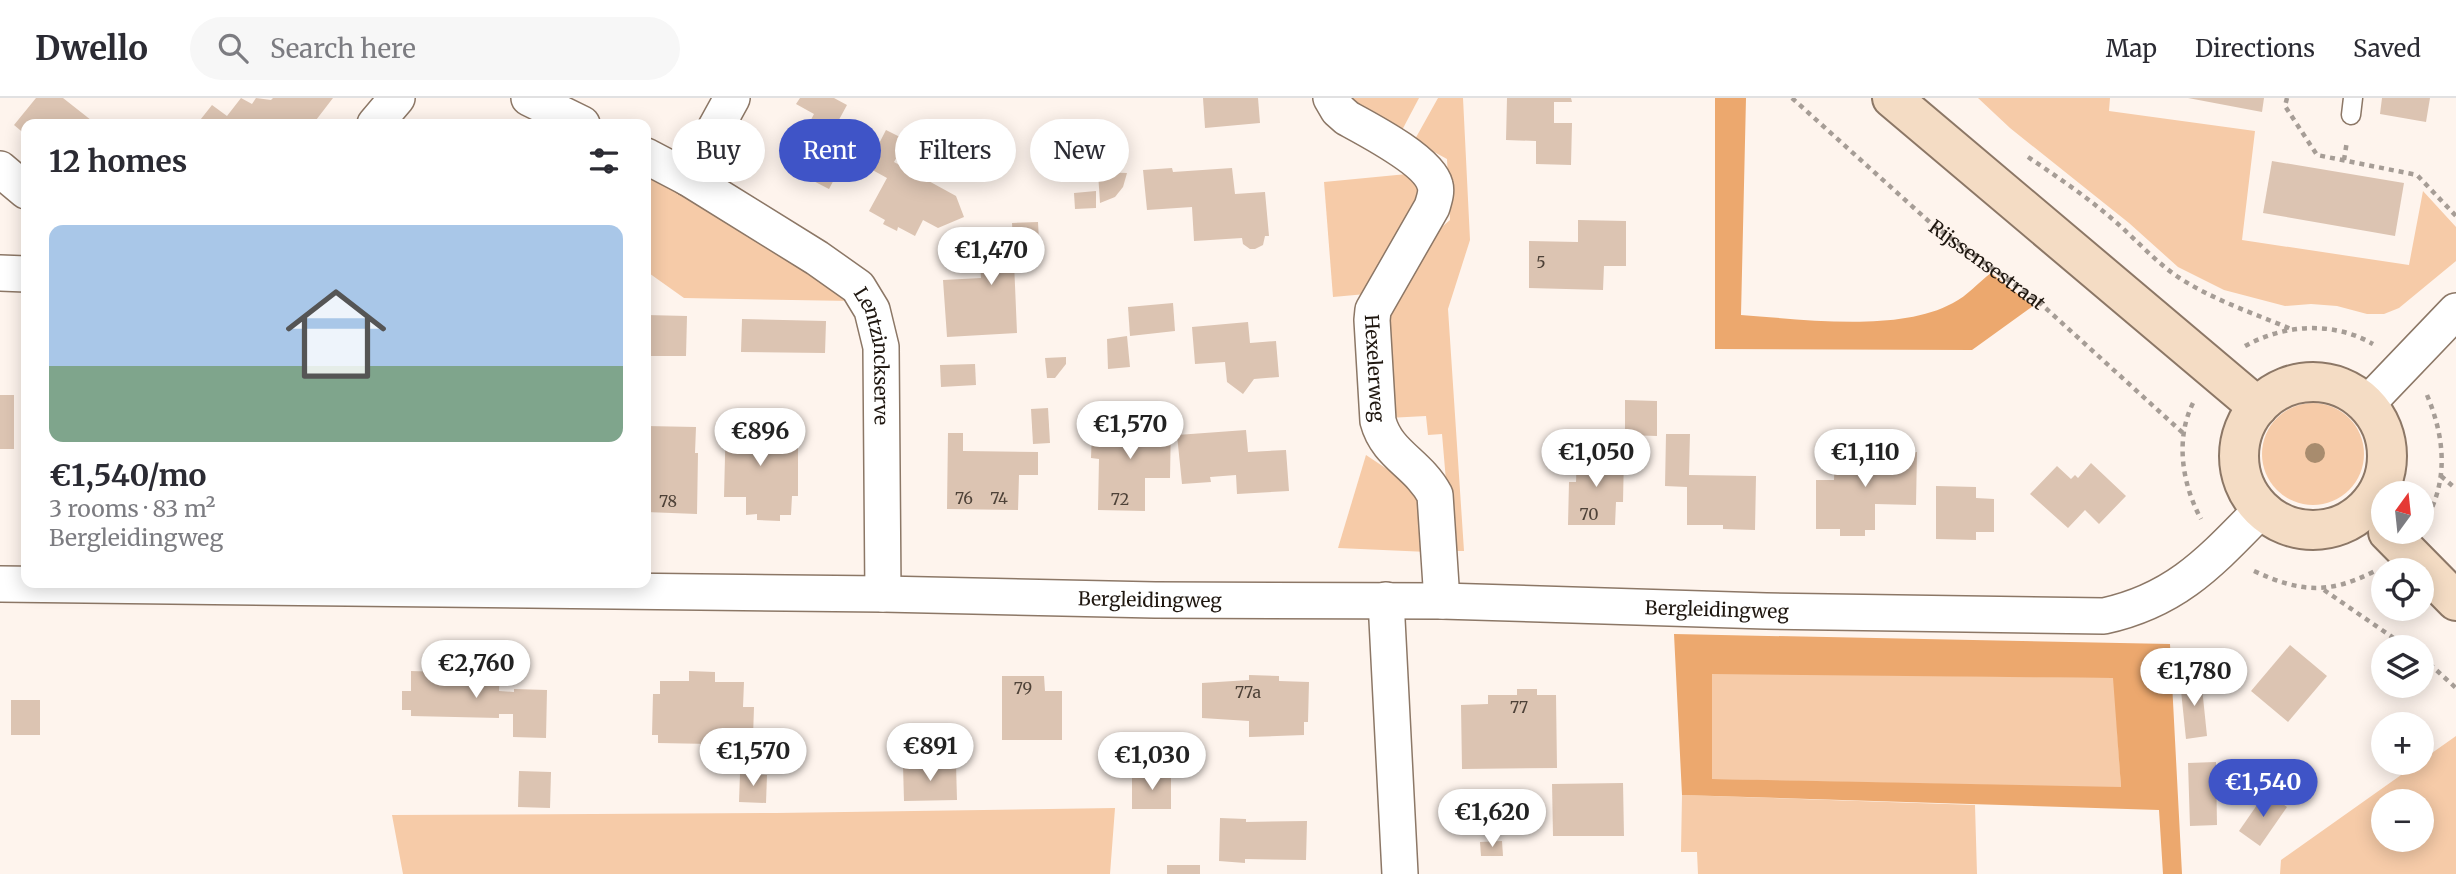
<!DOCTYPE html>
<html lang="en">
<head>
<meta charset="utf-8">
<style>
  :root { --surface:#fff; --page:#f7f7f7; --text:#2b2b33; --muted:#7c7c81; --line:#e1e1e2; --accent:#3f54c7 }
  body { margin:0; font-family:Merriweather,serif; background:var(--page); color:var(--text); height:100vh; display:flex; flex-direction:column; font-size:26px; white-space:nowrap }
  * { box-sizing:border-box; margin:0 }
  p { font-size:23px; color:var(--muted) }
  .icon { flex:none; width:38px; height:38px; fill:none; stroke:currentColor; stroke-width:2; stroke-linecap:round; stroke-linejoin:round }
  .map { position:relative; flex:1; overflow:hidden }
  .drawer { position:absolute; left:21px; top:21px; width:630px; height:469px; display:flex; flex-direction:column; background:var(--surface); border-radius:14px; box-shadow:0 4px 18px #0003 }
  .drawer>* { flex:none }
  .hud { position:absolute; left:672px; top:21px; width:665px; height:63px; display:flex; gap:14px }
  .needle { width:46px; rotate:15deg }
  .fabs { position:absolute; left:2371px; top:383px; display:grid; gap:14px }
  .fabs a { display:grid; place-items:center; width:63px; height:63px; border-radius:50%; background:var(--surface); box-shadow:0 4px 18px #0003; font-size:35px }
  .price { position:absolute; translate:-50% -60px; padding:0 16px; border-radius:24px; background:#fff; color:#222; font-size:23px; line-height:46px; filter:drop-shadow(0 2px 4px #0008) }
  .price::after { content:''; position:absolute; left:50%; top:42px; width:21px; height:16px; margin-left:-10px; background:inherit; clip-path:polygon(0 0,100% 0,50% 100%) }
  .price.current { background:var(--accent); color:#fff }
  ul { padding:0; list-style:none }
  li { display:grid; align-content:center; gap:14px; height:371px; padding:0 28px }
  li+li { border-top:2px solid var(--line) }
  li span { display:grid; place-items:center; height:217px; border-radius:14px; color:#555 }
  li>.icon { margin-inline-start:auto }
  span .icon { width:126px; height:126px; fill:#fffc; stroke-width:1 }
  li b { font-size:30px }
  h2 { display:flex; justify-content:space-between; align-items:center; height:84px; padding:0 28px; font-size:30px }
  .pill { padding:0 24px; border-radius:32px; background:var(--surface); box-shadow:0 4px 18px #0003; font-size:24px; line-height:63px }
  .pill.current { background:var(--accent); color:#fff }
  header { display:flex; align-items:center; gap:42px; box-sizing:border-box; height:98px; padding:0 35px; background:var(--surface); border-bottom:2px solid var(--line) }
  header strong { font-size:33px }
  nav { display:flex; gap:38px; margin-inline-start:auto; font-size:24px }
  .search { width:490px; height:63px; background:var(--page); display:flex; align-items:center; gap:18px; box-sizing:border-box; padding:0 24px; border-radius:38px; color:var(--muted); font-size:26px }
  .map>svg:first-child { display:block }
  .green { fill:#f6cba8; fill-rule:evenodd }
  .forest { fill:#eca86e; fill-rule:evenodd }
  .building { fill:#dcc4b2 }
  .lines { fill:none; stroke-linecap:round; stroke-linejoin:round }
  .service-casing { stroke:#8c7766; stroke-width:21 }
  .minor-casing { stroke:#8c7766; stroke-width:38 }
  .secondary-casing { stroke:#8c7766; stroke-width:42 }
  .path { stroke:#a69d96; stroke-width:4.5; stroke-dasharray:5 5; stroke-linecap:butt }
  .service { stroke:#fff; stroke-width:18 }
  .minor { stroke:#fff; stroke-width:35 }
  .secondary { stroke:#f4dcc4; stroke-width:38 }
  .tree { fill:#a88c6e }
  .labels { text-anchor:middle; stroke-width:5; stroke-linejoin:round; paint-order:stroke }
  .number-label { font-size:16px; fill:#4e4238 }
  .street-label { font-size:19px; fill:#1f1710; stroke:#fff }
</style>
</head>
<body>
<header>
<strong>Dwello</strong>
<div class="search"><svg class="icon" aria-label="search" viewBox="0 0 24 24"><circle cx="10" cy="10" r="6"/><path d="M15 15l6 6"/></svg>Search here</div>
<nav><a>Map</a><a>Directions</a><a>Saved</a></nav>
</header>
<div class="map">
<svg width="2456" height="776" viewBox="0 0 2456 776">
  <rect width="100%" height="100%" fill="#fef4ed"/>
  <g class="green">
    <path d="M1351,0H1419L1400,36L1353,10Z"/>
    <path d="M1438,0H1463L1470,142L1448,211L1464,453H1452L1442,336L1428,337L1426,318L1388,320L1381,222L1428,141L1450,122L1447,61L1414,43Z"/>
    <path d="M1978,0H2110L2109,13L2255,33L2242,142L2409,167L2423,93L2456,129V163L2399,210L2384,216H2367L2337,208L2311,206L2285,208L2224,192L2178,169L2129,125L2010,30Z"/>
    <path d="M646,76L685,97L852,203L684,200L646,173Z"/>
    <path d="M1407,76L1421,92L1366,196L1333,199L1324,84Z"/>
    <circle cx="2313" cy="356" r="51"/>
    <path d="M1366,357L1426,397L1428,454L1338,450Z"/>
    <path d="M1712,575L2114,580L2121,690L1712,681Z"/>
    <path d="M2456,638V776H2280L2281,762L2418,665H2422V662ZM2384,704H2422V742H2384Z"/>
    <path d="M1682,697L1975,707L1977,776H1698L1697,754H1681Z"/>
    <path d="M1115,710L1110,776H403L392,717L776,715Z"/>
  </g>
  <g class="forest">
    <path d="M1715,0H1746L1741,217C1803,221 1898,235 1953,205C1967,198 1979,184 1991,175L2033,208L1972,252L1715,251Z"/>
    <path d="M1674,536L2170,546L2182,776H2163L2159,712L1682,697ZM1712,576L2113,580L2121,689L1712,681Z"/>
  </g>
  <g class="building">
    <path d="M36,0H63L96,26H26V37L14,27Z"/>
    <path d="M241,0L252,6L256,0L271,2L273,0H333L313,26H197L212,7L227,18Z"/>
    <path d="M800,0H834L847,7L835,29L856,40L829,91L786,69L814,16L796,6Z"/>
    <path d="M1203,0H1258L1260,25L1205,30Z"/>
    <path d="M1507,0H1571L1572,4H1554V25H1572L1571,67L1536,66V43L1506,42Z"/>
    <path d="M2188,0H2264L2262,14Z"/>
    <path d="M2382,0H2430L2426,24L2380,16Z"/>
    <path d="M886,32L906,42L894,64L956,98L964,119L938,130L923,122L915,138L898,129L897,133L883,126L885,122L869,113L887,80L867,69Z"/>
    <path d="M2272,63L2404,85L2395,138L2263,115Z"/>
    <path d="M1172,70L1173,74L1232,70L1235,96L1265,94L1269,138H1265L1263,147L1255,151H1250L1243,146L1242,140L1194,143L1192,109L1147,112L1143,72Z"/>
    <path d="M1098,74L1127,75L1123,89L1115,99L1100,105Z"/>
    <path d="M1096,93V110L1075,111L1074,95Z"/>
    <path d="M1578,122L1626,123V168H1604L1603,192L1529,190V143L1578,144Z"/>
    <path d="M1038,124L1040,162L1014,164L1017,235L947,239L943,182L981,180L979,145L1013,143L1012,125Z"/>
    <path d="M1173,205L1175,233L1130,238L1128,209Z"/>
    <path d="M646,217L687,218L686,258H646Z"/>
    <path d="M742,221L826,223L825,255L741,254Z"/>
    <path d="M1248,224L1250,245L1276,243L1279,279L1254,281L1243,296L1227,284L1225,264L1195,266L1192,229Z"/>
    <path d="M1127,238L1130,269L1108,271L1107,241Z"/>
    <path d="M1066,259V266L1055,280H1047L1045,260Z"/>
    <path d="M975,266L976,287L941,289L940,267Z"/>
    <rect x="0" y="297" width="14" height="54"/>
    <path d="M1625,302L1657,303V338L1625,337Z"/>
    <path d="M1048,310L1050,345L1033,346L1031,311Z"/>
    <path d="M726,318L773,320L772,347H798V398H792L791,417H780V423L757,422V416L746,417V399H724Z"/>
    <path d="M1100,322L1171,323L1170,380H1145V413L1098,412L1099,361L1091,360L1092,332H1099Z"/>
    <path d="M646,328L696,329L695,355H698L697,416L646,414Z"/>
    <path d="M1246,332L1248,354L1286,352L1289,393L1237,396L1236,377L1210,379L1211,384L1182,386L1177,337Z"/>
    <path d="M948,335H963V353L1038,354V377H1019L1018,412L947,411Z"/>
    <path d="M1666,336H1690L1689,377L1756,378L1755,432L1723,431V427H1687V389L1665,388Z"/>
    <path d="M1835,354H1917L1916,407L1875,406V432H1865V438H1840V431H1816V382H1834Z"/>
    <path d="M1577,355H1624L1623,404H1616L1615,427H1568L1569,384H1576Z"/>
    <path d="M2091,365L2126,398L2099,426L2085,412L2068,430L2030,396L2057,368L2071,381L2075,377L2078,380Z"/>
    <path d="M1936,388L1976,389V400L1994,401V434H1976V442L1936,441Z"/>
    <path d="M2290,547L2327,578L2288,624L2251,593Z"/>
    <path d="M470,571L500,572L499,593L514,594V591L547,592L546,640L513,639V616H499V620L411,618V612H402V593H411V573L470,575Z"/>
    <path d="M689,573L715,574V584H744L743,609H754L753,639H745V655H711V646L658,645V637H652L653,596H660V583H689Z"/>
    <path d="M1249,577L1279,578V583L1309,584L1308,624H1304V637L1249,639V623L1202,620V585L1249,582Z"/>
    <path d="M1002,578H1044L1045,593H1062V642H1002Z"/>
    <path d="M2201,580L2207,638L2186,641L2180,583Z"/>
    <path d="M1517,591H1537V597H1556L1557,670L1462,671L1461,607L1488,606V597H1517Z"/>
    <rect x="11" y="602" width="29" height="35"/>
    <path d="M2216,664L2217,727L2190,728L2188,665Z"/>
    <path d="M956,666L957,702L904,703L903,667Z"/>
    <path d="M519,673L551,674L550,710L518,709Z"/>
    <path d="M740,676L767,677L766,705L739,704Z"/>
    <rect x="1132" y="678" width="39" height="33"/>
    <path d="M1623,685L1624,738H1553L1552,686Z"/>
    <path d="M2266,694L2287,709L2260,748L2239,733Z"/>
    <path d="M1220,720L1246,721V724L1307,723L1306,762L1245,761V765L1219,763Z"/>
    <path d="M1502,743L1503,758H1481L1480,744Z"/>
    <rect x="1167" y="767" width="33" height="9"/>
  </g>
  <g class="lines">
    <defs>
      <path id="service" d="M2351,17L2353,0"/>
      <g id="minor">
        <path d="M529,0L582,26"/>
        <path id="s2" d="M1331,0L1338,12L1347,20C1369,32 1429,63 1435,87C1437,94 1434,102 1432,109L1373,212L1372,222L1378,323C1387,357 1418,365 1435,397L1442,503"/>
        <path d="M375,26L397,0"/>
        <path id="s3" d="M646,58L688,80L817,160L858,189L872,212L881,249L883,496"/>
        <path d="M0,71L26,93"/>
        <path d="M688,80L732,0"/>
        <path d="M0,175L26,176"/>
        <path d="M2367,306L2456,213"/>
        <path id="s4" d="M0,486L883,496L1155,502L1442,503L1766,513L2104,518C2177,502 2211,463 2261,412"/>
        <path d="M1386,502L1400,776"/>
      </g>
      <g id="secondary">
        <path d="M1892,0L2258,309"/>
        <circle cx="2313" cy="358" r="74"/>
        <path d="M2388,434L2456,503"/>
      </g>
    </defs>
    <use href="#service" class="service-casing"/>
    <use href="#minor" class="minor-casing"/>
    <use href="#secondary" class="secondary-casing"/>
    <g class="path">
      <path id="s1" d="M1792,0L1934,128L2040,205L2183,335"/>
      <path d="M2287,0L2285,8L2317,57L2417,77L2456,118"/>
      <path d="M2028,59C2056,78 2084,97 2110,119C2134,139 2153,162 2178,179C2213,202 2253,215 2291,231"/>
      <path d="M2344,62L2347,43"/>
      <path d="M2245,248C2285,226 2333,223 2373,246"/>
      <path d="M2427,297C2444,338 2449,379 2427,420"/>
      <path d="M2193,305C2175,341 2182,386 2201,421"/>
      <path d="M2441,378L2456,391"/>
      <path d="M2254,473C2300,494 2328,497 2375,473"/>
      <path d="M2324,492L2408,550"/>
      <path d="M2422,559L2456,590"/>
    </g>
    <use href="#service" class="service"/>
    <use href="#minor" class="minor"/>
    <use href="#secondary" class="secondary"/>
  </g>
  <circle class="tree" cx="2315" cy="355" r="10"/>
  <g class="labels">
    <g class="number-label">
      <text x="1541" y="170">5</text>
      <text x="964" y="406">76</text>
      <text x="999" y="406">74</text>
      <text x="1120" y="407">72</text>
      <text x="668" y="409">78</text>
      <text x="1589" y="422">70</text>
      <text x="1023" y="596">79</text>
      <text x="1248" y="600">77a</text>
      <text x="1519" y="615">77</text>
    </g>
    <g class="street-label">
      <text dy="7" stroke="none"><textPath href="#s1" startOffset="257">Rijssensestraat</textPath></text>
      <text dy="7" stroke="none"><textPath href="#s3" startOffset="322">Lentzinckserve</textPath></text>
      <text dy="7" stroke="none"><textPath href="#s2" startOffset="338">Hexelerweg</textPath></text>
      <text dy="7" stroke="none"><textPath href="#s4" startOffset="1150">Bergleidingweg</textPath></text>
      <text dy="7" stroke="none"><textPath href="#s4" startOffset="1717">Bergleidingweg</textPath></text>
    </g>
  </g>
</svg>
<div class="fabs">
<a><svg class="needle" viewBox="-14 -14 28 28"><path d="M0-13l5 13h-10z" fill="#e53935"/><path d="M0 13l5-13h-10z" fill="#7c7c81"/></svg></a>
<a><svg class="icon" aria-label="locate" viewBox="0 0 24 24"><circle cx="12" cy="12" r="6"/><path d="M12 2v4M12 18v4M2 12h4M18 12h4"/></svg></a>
<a><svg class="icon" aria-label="layers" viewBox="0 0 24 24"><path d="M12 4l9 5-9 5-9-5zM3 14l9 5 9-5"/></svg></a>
<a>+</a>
<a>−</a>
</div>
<b class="price" style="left:991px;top:189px">€1,470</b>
<b class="price" style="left:1130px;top:363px">€1,570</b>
<b class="price" style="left:760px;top:370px">€896</b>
<b class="price" style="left:1596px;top:391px">€1,050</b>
<b class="price" style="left:1865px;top:391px">€1,110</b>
<b class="price" style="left:476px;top:602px">€2,760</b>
<b class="price" style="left:2194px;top:610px">€1,780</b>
<b class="price" style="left:930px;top:685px">€891</b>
<b class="price" style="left:753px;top:690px">€1,570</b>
<b class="price" style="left:1152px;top:694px">€1,030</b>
<b class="price current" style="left:2263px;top:721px">€1,540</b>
<b class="price" style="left:1492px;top:751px">€1,620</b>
<div class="hud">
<a class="pill">Buy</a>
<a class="pill current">Rent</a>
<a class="pill">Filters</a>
<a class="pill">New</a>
</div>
<section class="drawer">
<h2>12 homes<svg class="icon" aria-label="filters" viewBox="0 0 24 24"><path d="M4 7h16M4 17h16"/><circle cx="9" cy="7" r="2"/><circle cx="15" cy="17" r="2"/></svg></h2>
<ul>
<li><span style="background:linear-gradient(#a9c7e8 65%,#7fa58c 0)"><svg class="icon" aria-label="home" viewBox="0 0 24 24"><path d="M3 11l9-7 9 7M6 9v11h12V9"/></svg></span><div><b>€1,540/mo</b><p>3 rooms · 83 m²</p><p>Bergleidingweg</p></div></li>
</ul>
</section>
</div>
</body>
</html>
